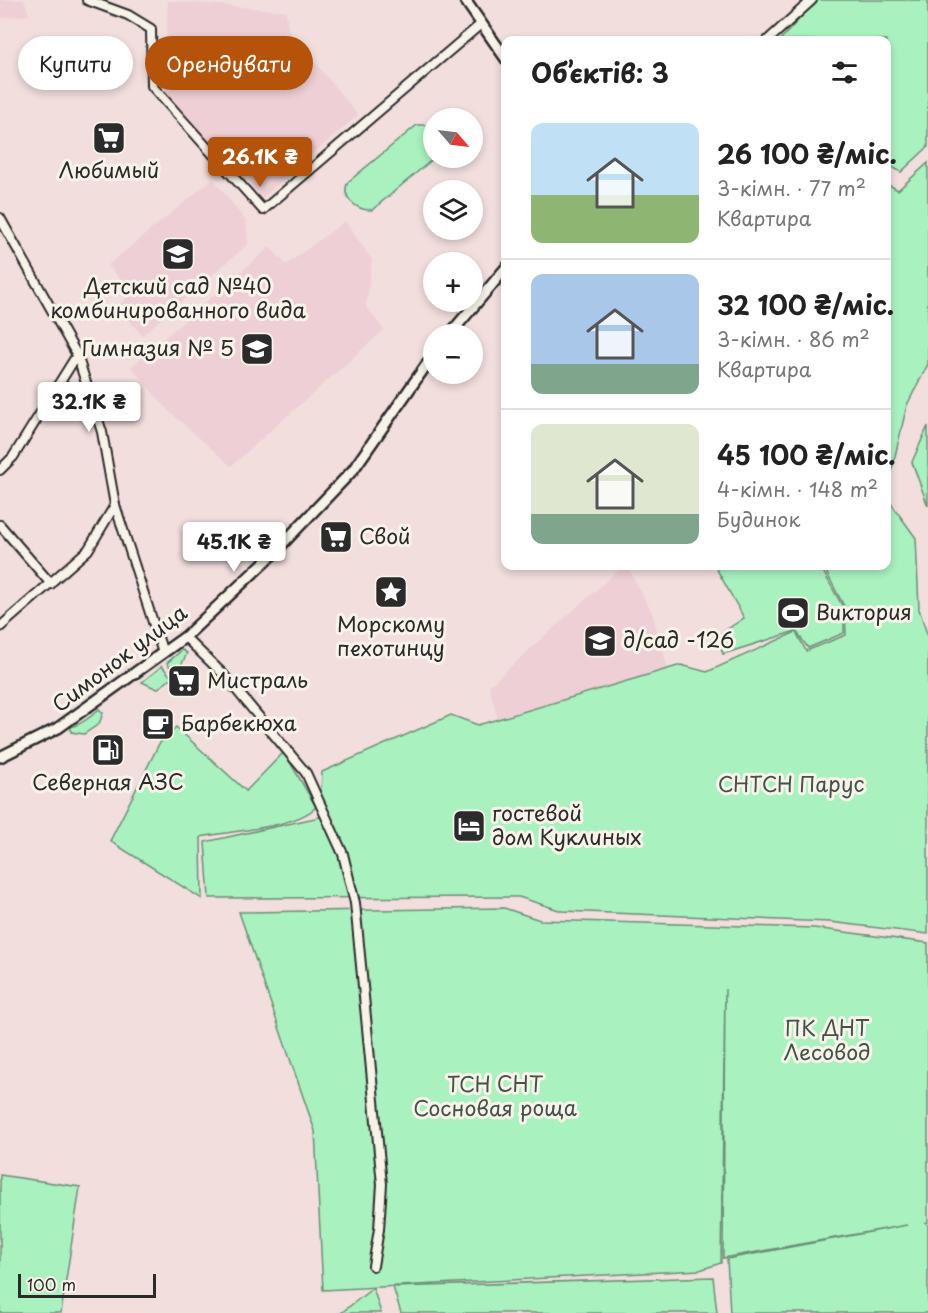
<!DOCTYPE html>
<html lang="uk">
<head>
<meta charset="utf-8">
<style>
  :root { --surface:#fff; --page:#f2f2f2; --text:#222; --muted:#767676; --line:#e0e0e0; --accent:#b45309 }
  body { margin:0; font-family:"Playpen Sans",sans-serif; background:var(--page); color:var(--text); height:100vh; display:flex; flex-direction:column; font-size:22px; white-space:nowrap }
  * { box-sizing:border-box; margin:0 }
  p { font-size:20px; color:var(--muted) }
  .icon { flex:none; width:33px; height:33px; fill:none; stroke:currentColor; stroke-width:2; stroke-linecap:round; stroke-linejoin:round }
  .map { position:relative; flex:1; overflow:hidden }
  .drawer { position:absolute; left:501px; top:36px; width:390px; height:534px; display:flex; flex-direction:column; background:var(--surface); border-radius:12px; box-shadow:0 3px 9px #0003 }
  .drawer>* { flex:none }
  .guide { position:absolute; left:18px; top:36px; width:393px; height:54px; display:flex; gap:12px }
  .needle { width:39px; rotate:118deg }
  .tools { position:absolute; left:423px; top:108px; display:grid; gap:12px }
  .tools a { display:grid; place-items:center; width:60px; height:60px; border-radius:50%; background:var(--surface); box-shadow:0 3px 9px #0003; font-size:30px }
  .scale { position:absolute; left:18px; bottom:15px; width:138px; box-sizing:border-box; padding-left:6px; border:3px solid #2b2b2b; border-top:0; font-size:16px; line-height:21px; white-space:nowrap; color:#2b2b2b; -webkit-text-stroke:4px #f7f3e8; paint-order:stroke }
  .price { position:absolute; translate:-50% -51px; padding:0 14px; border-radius:6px; background:#fff; color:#222; font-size:20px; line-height:39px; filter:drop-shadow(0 2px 3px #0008) }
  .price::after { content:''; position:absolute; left:50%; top:36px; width:18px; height:14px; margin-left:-9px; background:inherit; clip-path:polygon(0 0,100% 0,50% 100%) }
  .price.on { background:var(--accent); color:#fff }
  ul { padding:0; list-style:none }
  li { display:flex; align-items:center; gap:18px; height:150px; padding:0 30px }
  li+li { border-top:2px solid var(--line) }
  li span { display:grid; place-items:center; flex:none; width:168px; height:120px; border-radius:12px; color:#555 }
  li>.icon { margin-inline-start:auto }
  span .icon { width:72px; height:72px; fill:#fffc; stroke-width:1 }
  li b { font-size:26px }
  h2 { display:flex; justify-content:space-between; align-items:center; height:72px; padding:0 30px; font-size:26px }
  .pill { padding:0 21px; border-radius:27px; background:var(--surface); box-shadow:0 3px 9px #0003; font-size:21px; line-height:54px }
  .pill.on { background:var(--accent); color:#fff }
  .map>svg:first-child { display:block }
  .built { fill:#edcfd5 }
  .green { fill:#a9f2bf; stroke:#6a8e75; stroke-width:1.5 }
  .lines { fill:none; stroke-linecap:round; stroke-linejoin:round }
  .minor-casing { stroke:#2b2b2b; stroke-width:12 }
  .tertiary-casing { stroke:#2b2b2b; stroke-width:14 }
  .minor { stroke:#f7f3e8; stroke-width:8 }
  .tertiary { stroke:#f7f3e8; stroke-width:9 }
  .labels { text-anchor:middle; stroke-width:6; stroke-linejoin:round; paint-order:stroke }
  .poi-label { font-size:21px; fill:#2b2b2b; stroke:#f7f3e8; text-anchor:start }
  .street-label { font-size:21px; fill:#2b2b2b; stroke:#f7f3e8 }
  .park-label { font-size:21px; fill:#445349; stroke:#f7f3e8 }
</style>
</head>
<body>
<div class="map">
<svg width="928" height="1313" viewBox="0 0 928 1313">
  <rect width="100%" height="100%" fill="#f1dedd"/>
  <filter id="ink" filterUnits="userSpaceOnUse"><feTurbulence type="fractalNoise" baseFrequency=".0167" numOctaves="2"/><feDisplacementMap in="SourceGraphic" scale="12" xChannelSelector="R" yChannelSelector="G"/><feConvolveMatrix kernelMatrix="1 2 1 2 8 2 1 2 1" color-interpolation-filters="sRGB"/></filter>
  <g filter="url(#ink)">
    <g class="built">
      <path d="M0,0H24L29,15L0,18Z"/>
      <path d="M168,1L286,11L288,30L358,115L262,198L164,92Z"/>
      <path d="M213,179L246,221L248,244L142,335L117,307L132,293L108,265Z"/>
      <path d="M345,221L372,260L366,307L384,330L231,466L169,411L131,367L270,247L286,265Z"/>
      <path d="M623,566H627L652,613L668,669L498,719L489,686Z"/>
    </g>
    <g class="green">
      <path d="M817,0H928V147L901,172L887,164L886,40H780Z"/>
      <path d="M417,125H425L433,132L434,158L372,210C357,211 340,197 348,182Z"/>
      <path d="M928,163V364L907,405L887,490V184L898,190Z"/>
      <path d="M928,426V506L912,462Z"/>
      <path d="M887,498L916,538L919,609L928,637V934L830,922L562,911L519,897L209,898L205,842L320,817L322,772L451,715L478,725L681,665L707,672L796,632L806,651L846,635L845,608L823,566H886Z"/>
      <path d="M715,566H820L844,609V633L808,648L796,631L723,654L717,636L744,618Z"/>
      <path d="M182,650L187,653L176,676L167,663Z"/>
      <path d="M162,666L172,678L157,689L142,682Z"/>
      <path d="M99,709L103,713L99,724L84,734L71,732V727C83,724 91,717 99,709Z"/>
      <path d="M176,727L246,791L284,752L316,807C295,828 231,831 201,837L202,899L110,841L159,744Z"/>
      <path d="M504,908L540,920L814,928L928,943V1222L926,1223L928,1225V1313H730L727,1259L907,1225L723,1258L725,989L721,1263L700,1270L323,1290L315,1131L239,912Z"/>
      <path d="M0,1175L80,1187L61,1313H0Z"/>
      <path d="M713,1277L717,1313H401L393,1287Z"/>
      <path d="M373,1288L381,1313H341Z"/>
    </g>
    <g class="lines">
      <defs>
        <g id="minor">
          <path d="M87,0L128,15L151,29L152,86L263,210L481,24"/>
          <path d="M768,40L812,0"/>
          <path d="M0,218L77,355L102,432L115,505L163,653"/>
          <path d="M0,470L13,457L77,355"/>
          <path d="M0,525L51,584"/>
          <path d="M0,627L88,550L115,505"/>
          <path d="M185,637L223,674L306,773L343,854L355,903L382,1184L379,1229L373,1266"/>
        </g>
        <g id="tertiary">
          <path d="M465,0L506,59"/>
          <path d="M450,334L506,268"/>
          <path d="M0,757L58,728L185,637L271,556L353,470L434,354"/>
        </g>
      </defs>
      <use href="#minor" class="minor-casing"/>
      <use href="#tertiary" class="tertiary-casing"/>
      <use href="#minor" class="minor"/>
      <use href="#tertiary" class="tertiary"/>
    </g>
  </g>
  <defs>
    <symbol id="supermarket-square" viewBox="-11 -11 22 22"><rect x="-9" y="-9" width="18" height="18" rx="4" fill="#2b2b2b" stroke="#f7f3e8"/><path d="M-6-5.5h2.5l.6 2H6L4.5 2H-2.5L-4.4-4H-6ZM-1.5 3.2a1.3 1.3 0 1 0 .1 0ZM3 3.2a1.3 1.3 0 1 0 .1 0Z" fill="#fff"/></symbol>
    <symbol id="school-square" viewBox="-11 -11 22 22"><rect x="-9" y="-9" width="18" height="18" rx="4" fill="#2b2b2b" stroke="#f7f3e8"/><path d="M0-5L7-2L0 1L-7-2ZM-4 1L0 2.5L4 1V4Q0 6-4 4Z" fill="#fff"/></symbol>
    <symbol id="sight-square" viewBox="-11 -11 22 22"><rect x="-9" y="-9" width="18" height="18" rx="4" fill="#2b2b2b" stroke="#f7f3e8"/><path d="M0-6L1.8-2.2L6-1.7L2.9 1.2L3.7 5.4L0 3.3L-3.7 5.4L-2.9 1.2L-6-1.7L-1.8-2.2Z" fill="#fff"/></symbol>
    <symbol id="stadium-square" viewBox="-11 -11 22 22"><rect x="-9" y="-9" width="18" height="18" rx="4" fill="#2b2b2b" stroke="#f7f3e8"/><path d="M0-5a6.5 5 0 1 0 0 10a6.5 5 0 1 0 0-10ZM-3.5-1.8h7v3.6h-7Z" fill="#fff"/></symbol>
    <symbol id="cafe-square" viewBox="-11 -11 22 22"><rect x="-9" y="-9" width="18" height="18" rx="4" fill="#2b2b2b" stroke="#f7f3e8"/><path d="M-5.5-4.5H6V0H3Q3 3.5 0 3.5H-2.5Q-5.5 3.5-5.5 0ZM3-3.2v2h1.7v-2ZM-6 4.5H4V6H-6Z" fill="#fff"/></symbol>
    <symbol id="fuel-square" viewBox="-11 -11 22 22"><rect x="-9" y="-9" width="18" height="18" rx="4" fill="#2b2b2b" stroke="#f7f3e8"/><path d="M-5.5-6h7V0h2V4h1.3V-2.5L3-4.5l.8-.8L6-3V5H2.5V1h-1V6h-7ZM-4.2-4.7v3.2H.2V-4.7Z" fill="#fff"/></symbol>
    <symbol id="hotel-square" viewBox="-11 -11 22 22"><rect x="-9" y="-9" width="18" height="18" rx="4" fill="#2b2b2b" stroke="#f7f3e8"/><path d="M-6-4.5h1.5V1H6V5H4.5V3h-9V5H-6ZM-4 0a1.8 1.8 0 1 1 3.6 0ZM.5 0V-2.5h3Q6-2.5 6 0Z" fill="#fff"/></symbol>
  </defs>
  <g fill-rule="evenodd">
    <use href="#supermarket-square" x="90" y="119" width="38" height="38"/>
    <use href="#school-square" x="159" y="235" width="38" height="38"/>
    <use href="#school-square" x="238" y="330" width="38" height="38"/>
    <use href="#supermarket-square" x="317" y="518" width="38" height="38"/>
    <use href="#sight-square" x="372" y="573" width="38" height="38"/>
    <use href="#stadium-square" x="774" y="594" width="38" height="38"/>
    <use href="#school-square" x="581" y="622" width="38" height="38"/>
    <use href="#supermarket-square" x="165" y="662" width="38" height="38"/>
    <use href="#cafe-square" x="139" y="705" width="38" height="38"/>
    <use href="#fuel-square" x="89" y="731" width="38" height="38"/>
    <use href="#hotel-square" x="450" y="807" width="38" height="38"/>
  </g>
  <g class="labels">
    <g class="poi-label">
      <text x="109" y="178" text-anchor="middle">Любимый</text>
      <text x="178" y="294" text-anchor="middle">Детский сад №40<tspan x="178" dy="24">комбинированного вида</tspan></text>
      <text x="234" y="356" text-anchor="end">Гимназия № 5</text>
      <text x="359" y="544">Свой</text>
      <text x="816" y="620">Виктория</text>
      <text x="391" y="632" text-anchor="middle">Морскому<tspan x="391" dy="24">пехотинцу</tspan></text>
      <text x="623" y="648">д/сад -126</text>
      <text x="207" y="688">Мистраль</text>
      <text x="181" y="731">Барбекюха</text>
      <text x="108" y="790" text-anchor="middle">Северная АЗС</text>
      <text x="492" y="821">гостевой<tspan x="492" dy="24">дом Куклиных</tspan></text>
    </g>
    <g class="street-label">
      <text transform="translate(120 659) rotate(-37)" y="7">Симонок улица</text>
    </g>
    <g class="park-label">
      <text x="791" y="792">СНТСН Парус</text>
      <text x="827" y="1036">ПК ДНТ<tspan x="827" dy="24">Лесовод</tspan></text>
      <text x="495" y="1092">ТСН СНТ<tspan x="495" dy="24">Сосновая роща</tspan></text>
    </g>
  </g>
</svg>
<div class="tools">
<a><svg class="needle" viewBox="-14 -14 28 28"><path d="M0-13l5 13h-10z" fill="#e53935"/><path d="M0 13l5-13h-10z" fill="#767676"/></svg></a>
<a><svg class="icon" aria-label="layers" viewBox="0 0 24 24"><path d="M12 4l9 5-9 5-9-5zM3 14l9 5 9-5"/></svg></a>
<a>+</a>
<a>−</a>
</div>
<div class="scale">100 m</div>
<b class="price on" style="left:260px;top:188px">26.1K ₴</b>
<b class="price" style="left:89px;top:433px">32.1K ₴</b>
<b class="price" style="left:234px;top:573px">45.1K ₴</b>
<div class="guide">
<a class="pill">Купити</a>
<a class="pill on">Орендувати</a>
</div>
<section class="drawer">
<h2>Об’єктів: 3<svg class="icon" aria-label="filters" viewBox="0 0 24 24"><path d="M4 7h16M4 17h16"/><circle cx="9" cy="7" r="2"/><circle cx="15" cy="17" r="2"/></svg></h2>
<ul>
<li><span style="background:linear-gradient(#bfe0f5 60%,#8fb573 0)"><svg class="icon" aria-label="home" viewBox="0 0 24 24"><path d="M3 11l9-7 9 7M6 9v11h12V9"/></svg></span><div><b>26 100 ₴/міс.</b><p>3-кімн. · 77 m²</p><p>Квартира</p></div></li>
<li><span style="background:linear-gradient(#a9c7e8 75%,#7fa58c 0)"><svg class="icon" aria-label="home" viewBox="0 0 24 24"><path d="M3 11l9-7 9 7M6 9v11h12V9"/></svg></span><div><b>32 100 ₴/міс.</b><p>3-кімн. · 86 m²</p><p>Квартира</p></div></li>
<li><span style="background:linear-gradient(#dfe7d0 75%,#7fa58c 0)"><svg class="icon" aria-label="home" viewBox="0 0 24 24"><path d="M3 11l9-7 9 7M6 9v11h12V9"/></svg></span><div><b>45 100 ₴/міс.</b><p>4-кімн. · 148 m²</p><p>Будинок</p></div></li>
</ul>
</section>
</div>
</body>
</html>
